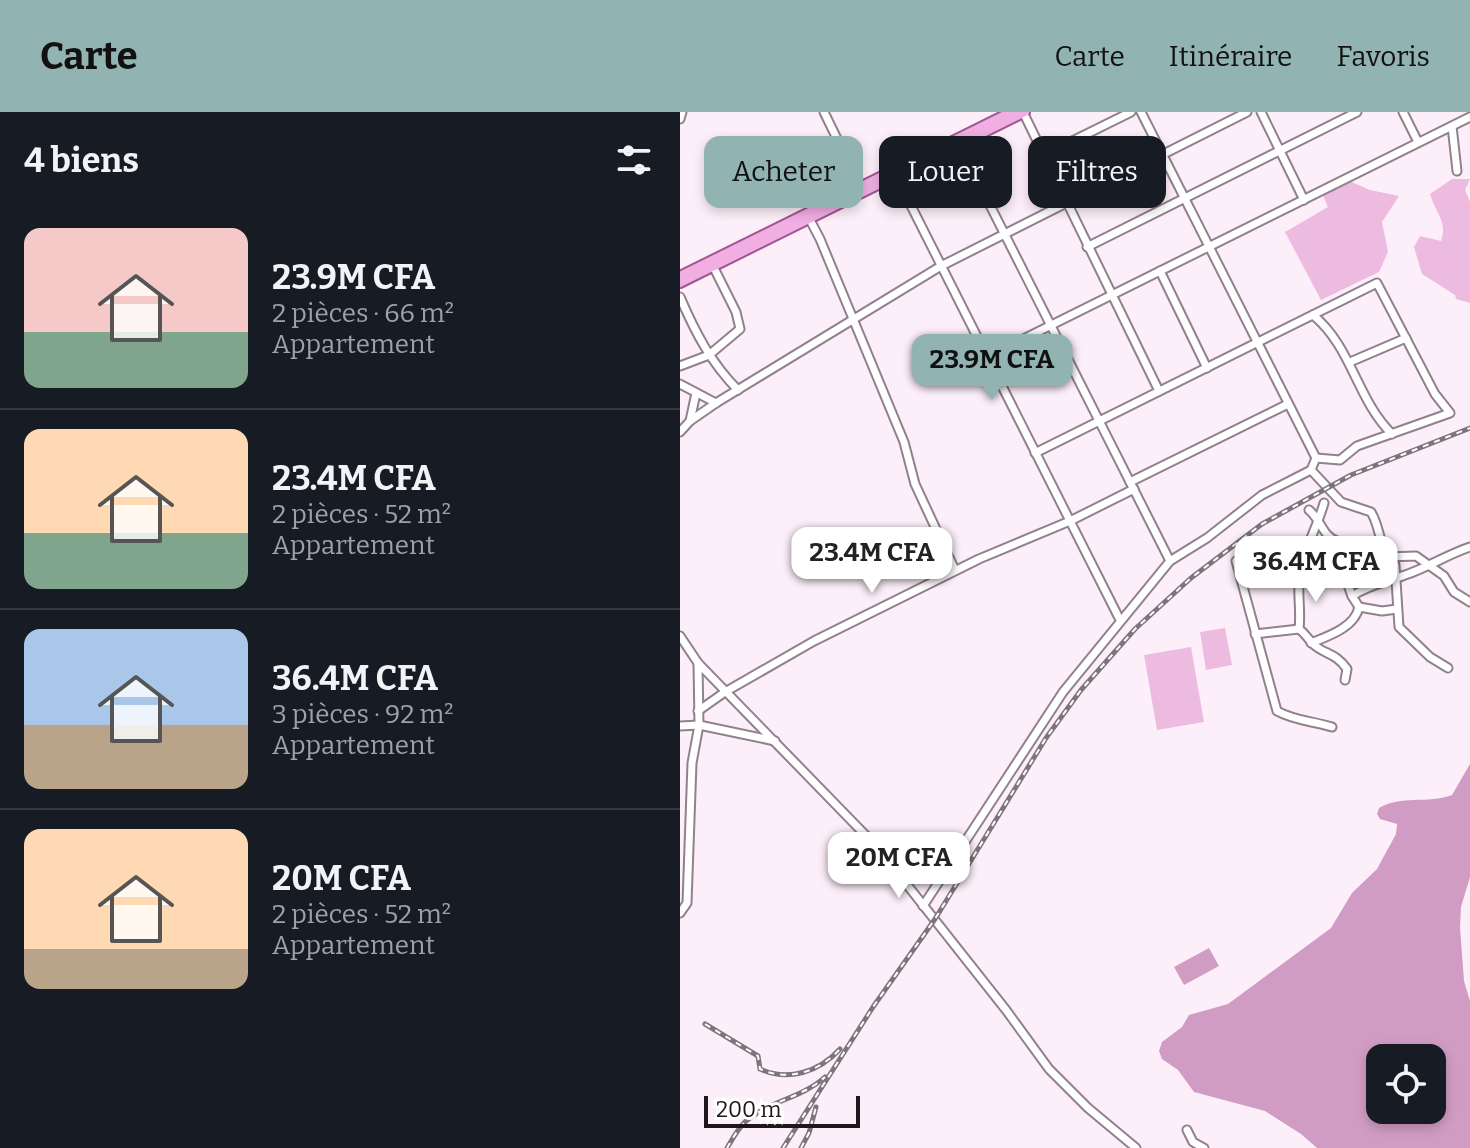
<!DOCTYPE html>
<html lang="fr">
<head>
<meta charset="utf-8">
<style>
  :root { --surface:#171b24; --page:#20242c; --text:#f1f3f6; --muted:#9ea1a6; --line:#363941; --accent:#91b4b2 }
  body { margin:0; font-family:Bitter,serif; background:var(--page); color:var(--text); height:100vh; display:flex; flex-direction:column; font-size:30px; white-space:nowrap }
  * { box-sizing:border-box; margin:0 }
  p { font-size:26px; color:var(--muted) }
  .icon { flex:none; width:44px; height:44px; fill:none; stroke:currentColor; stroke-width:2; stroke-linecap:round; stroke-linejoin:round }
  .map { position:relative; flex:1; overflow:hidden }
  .details { display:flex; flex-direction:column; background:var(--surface); width:680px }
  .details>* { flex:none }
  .hud { position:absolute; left:24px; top:24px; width:646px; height:72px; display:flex; gap:16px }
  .tools { position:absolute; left:686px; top:932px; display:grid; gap:16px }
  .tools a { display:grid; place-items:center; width:80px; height:80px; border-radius:16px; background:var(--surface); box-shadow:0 4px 12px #0003; font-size:40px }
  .scale { position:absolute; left:24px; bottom:20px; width:156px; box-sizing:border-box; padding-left:8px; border:4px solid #1d171b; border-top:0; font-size:22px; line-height:28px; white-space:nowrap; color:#1d171b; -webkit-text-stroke:6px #fff; paint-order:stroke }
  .price { position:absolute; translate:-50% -68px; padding:0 18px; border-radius:16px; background:#fff; color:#222; font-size:26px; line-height:52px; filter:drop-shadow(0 2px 4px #0008) }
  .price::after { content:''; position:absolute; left:50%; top:48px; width:24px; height:18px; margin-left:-12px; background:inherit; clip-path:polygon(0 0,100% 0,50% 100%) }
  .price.current { background:var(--accent); color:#111 }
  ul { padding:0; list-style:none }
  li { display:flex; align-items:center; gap:24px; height:200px; padding:0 24px }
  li+li { border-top:2px solid var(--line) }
  li span { display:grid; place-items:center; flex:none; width:224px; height:160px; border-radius:16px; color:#555 }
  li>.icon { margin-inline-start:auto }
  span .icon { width:96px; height:96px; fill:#fffc; stroke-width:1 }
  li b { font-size:34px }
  h2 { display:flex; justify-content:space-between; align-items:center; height:96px; padding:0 24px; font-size:34px }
  .chip { padding:0 28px; border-radius:16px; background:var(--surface); box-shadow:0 4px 12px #0003; font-size:28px; line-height:72px }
  .chip.current { background:var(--accent); color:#111 }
  header { display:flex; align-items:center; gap:48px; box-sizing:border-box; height:112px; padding:0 40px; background:var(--accent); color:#111 }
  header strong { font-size:38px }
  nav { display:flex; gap:44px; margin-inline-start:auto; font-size:28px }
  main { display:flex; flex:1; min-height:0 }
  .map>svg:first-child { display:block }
  .green { fill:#edbbe0 }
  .water { fill:#d19cc4; fill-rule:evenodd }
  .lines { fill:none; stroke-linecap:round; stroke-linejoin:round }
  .minor-casing { stroke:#91818d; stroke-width:11 }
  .major-casing { stroke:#a05690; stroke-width:12 }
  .minor { stroke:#fff; stroke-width:7 }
  .major { stroke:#f0aee2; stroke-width:8 }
  .rail-casing { stroke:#7e757c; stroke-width:5 }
  .rail { stroke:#fff; stroke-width:2; stroke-dasharray:6; stroke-linecap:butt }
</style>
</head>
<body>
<header>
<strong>Carte</strong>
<nav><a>Carte</a><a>Itinéraire</a><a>Favoris</a></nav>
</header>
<main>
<section class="details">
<h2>4 biens<svg class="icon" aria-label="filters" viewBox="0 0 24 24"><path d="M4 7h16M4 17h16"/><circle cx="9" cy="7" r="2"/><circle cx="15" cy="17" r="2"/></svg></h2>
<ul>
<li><span style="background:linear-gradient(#f6c9c9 65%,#7fa58c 0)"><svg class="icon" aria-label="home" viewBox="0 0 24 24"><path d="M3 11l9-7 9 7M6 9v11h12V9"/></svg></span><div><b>23.9M CFA</b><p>2 pièces · 66 m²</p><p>Appartement</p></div></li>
<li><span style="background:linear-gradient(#ffd9b3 65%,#7fa58c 0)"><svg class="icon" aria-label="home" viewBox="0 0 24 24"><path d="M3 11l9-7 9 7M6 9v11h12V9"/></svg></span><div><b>23.4M CFA</b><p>2 pièces · 52 m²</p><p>Appartement</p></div></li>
<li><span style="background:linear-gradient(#a9c7e8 60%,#b9a48a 0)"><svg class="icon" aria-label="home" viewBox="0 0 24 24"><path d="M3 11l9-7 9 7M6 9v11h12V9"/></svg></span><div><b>36.4M CFA</b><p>3 pièces · 92 m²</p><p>Appartement</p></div></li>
<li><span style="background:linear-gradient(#ffd9b3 75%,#b9a48a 0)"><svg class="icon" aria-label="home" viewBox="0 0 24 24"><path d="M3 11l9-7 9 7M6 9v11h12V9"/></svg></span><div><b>20M CFA</b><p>2 pièces · 52 m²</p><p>Appartement</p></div></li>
</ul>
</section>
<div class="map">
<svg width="790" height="1036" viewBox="0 0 790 1036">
  <rect width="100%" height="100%" fill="#fdeff9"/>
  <g class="green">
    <path d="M665,67L690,78L719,84L702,110L708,140L699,160L641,188L605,120L648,95L641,79Z"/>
    <path d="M772,67H790L785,78L790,90V191L776,187L775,183L742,162L734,135L740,124L761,129C768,108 755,101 750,82Z"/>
    <path d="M545,516L552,553L526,558L520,520Z"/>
    <path d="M511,535L524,610L477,618L464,543Z"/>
  </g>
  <g class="water">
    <path d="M790,652V765L781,795L780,815L784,869L790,889V1036H637L621,1022L585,999L514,980L498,958L482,947L479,939L482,930L502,915L509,903L548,892L651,816L672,781L697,757L716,722L717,712L700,707L697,702L699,696C721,683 748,692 772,683ZM700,946H752V998H700Z"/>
    <path d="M529,836L539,854L504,873L494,855Z"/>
  </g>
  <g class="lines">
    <defs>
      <g id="minor">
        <path d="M144,0L180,74"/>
        <path d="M343,0L479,279"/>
        <path d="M581,0L624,88"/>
        <path d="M723,0L738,30"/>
        <path d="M0,7L2,0"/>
        <path d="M772,14L777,59"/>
        <path d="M278,30L490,449"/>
        <path d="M362,44L451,0"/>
        <path d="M214,60L440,508"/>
        <path d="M130,108L140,127L224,330L235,372L275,458"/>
        <path d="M407,135L677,0"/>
        <path d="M480,159L527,256"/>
        <path d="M0,185C15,220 31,251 58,278"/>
        <path d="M633,203C672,235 677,288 712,322"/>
        <path d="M307,245L790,5"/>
        <path d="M670,250L726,226"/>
        <path d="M0,254L29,243L60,217L56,200L31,150"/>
        <path d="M0,272L36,291"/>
        <path d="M10,309L16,281"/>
        <path d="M0,320L10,309L36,291L261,154L567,0"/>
        <path d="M355,341L697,171L755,282L770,301L677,334L660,348L636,346"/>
        <path d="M631,358L661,390L691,400C700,415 699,430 707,445L736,444L764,464L774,480L790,490"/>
        <path d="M450,370L608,292"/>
        <path d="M644,391C637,417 620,443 619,471C618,487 621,501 619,517C626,522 628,527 633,532C645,543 655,540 667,557L665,568"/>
        <path d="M629,398C642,409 642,424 657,429L664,462L672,484L679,495C675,515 649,524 631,531"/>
        <path d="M707,445L715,453L719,515L750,545L768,556"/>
        <path d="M556,449L597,599C615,609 633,609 652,615"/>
        <path d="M672,484C689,473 706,470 725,463C747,456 768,442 790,435"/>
        <path d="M679,495L702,499L717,497"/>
        <path d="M575,522L619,517"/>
        <path d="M0,524L18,551L198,736L326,898L369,957L408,996L456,1036"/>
        <path d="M18,599L45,580L134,529L299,447L390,409L454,377"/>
        <path d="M0,614L19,613L95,629"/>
        <path d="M243,794L383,580L490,449L527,426L582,383L631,358L636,346L461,0"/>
        <path d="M0,801L7,791L12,651L19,613L18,551"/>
        <path d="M507,1018L513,1030L524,1036"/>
      </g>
      <g id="major">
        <path d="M0,164L331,0"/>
        <path d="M0,171L345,0"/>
      </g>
    </defs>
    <use href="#minor" class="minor-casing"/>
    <use href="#major" class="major-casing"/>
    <use href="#minor" class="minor"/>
    <use href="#major" class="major"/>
    <defs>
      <g id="rail">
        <path d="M25,912L78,944L80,957C108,970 139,960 160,937"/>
        <path d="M47,1036C52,1028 58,1016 66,1009C89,989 122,986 145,965"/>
        <path d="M103,1036L193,895L255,807L366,626L401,578L455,517L511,466L582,412L671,363L790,316"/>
        <path d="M121,1036L129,1021L136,995"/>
      </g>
    </defs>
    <use href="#rail" class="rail-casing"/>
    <use href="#rail" class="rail"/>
  </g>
</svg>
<div class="tools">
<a><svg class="icon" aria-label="locate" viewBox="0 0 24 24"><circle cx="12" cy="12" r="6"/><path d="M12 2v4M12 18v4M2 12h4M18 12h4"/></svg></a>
</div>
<div class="scale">200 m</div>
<b class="price current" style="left:312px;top:290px">23.9M CFA</b>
<b class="price" style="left:192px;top:483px">23.4M CFA</b>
<b class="price" style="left:636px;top:492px">36.4M CFA</b>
<b class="price" style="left:219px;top:788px">20M CFA</b>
<div class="hud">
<a class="chip current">Acheter</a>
<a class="chip">Louer</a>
<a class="chip">Filtres</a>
</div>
</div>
</main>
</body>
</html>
